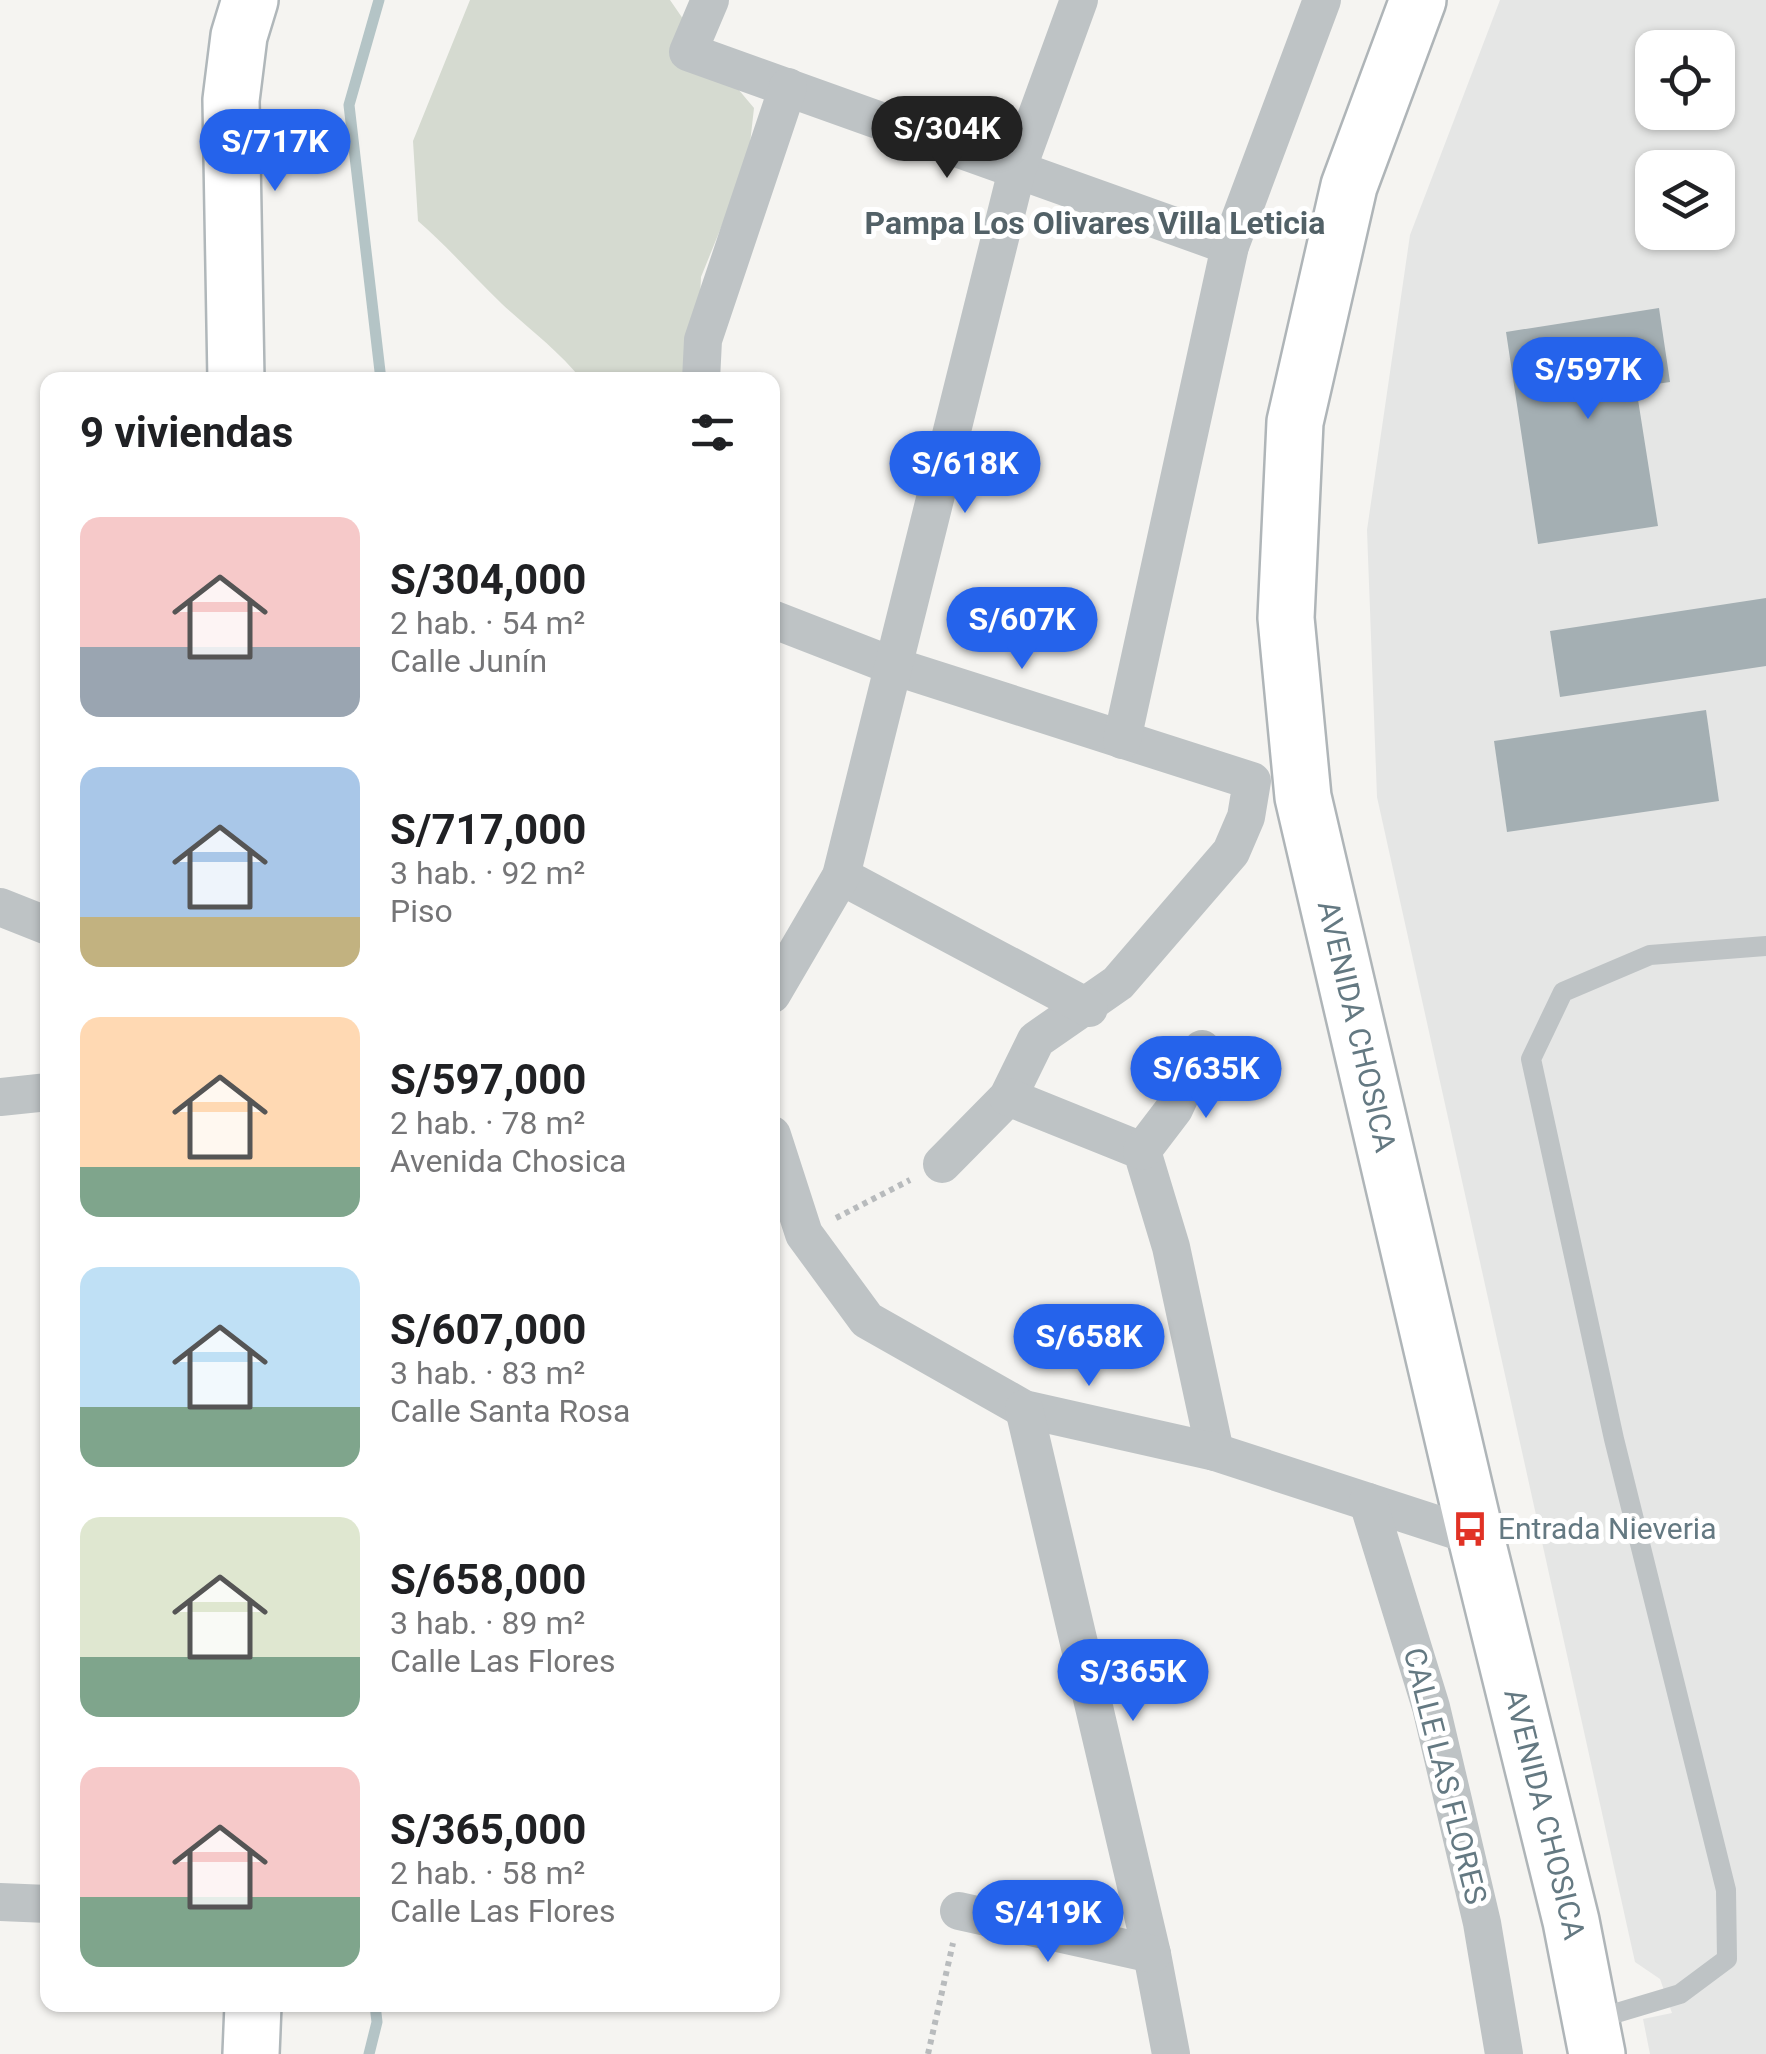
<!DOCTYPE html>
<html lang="es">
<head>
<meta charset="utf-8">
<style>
  :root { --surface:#fff; --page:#f2f2f2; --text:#202124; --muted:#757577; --accent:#2563eb }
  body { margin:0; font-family:Roboto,sans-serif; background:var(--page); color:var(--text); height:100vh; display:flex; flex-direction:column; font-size:38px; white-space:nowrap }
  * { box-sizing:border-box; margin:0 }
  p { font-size:32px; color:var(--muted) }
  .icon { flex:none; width:55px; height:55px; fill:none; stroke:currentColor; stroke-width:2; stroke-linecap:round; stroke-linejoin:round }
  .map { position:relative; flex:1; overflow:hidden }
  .details { position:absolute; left:40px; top:372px; width:740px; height:1640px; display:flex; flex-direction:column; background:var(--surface); border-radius:20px; box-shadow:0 2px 8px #0004 }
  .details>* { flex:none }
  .tools { position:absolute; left:1635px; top:30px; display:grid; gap:20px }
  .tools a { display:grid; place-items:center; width:100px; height:100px; border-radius:20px; background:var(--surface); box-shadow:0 2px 8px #0004; font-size:50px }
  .price { position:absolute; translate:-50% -85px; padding:0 22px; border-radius:35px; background:var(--accent); color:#fff; font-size:32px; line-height:65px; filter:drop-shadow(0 2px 5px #0008) }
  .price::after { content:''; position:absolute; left:50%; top:60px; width:30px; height:22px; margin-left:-15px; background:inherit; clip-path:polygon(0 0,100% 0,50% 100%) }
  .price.active { background:#222; color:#fff }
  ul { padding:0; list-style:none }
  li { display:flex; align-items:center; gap:30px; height:250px; padding:0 40px }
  li span { display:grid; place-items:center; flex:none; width:280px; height:200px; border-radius:20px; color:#555 }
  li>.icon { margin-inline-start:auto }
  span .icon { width:120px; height:120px; fill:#fffc; stroke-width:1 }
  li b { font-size:42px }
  h2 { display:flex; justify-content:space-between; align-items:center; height:120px; padding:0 40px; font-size:42px }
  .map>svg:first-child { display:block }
  .built { fill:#e5e6e5; fill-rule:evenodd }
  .green { fill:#d5dad0 }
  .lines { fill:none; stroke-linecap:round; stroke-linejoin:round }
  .stream { stroke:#b4c4c6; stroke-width:11 }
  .building { fill:#a4afb3 }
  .secondary-casing { stroke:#b0b7ba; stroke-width:60 }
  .primary-casing { stroke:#afb5b8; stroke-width:60 }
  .path { stroke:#b8bbbd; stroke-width:6; stroke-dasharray:5 5; stroke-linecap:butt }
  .service { stroke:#bec3c5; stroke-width:20 }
  .minor { stroke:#bec3c5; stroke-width:38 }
  .secondary { stroke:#fff; stroke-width:55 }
  .primary { stroke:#fff; stroke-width:55 }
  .labels { text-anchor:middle; stroke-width:10; stroke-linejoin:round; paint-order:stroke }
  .street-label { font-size:30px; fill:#647982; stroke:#fff }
  .poi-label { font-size:30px; fill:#647982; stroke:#fff; text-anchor:start }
  .neighbourhood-label { font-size:32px; font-weight:bold; fill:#526167; stroke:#fff }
</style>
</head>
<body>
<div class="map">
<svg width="1766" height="2054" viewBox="0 0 1766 2054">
  <rect width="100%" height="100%" fill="#f5f4f1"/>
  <path class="built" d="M1500,0H1766V2054H1650L1643,2019L1672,2013L1660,1979L1635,1962L1377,797L1367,530L1410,235ZM1652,48H1718V112H1652ZM1652,168H1718V232H1652Z"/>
  <path class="green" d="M470,0H670L701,45L754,108L748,161L701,277L698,336L682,380H582C558,350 530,330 502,304C473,276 448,247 418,221L413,141Z"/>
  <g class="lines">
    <g class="stream">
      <path d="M379,0L349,105L381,380"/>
      <path d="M369,2054L377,2022L375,2005"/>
    </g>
  </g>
  <g class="building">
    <path d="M1659,308L1670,382L1636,387L1658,526L1538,544L1506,332Z"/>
    <path d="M1766,598V666L1560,697L1550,631Z"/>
    <path d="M1706,710L1719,801L1507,832L1494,741Z"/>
  </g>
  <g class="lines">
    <defs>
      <g id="secondary">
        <path d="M236,380L231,100L239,36L250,0"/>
        <path d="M251,2054L253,2005"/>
      </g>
      <g id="primary">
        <path id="s1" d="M1418,0L1349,186L1295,422L1286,618L1303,797L1476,1537L1571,1921L1597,2054"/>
      </g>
    </defs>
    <use href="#secondary" class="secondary-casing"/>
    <use href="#primary" class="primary-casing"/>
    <g class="path">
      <path d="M836,1218L910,1180"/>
      <path d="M928,2054L953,1943"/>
    </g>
    <path class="service" d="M1593,2020L1680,1994L1727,1959L1726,1890L1614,1439L1531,1059L1563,992L1650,955L1766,946"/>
    <g class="minor">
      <path d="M710,0L688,52L1230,246"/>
      <path d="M701,380L703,340L788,87"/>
      <path d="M772,619L893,666L1252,781L1246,817L1231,852L1118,983L1036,1040L1008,1097L942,1164"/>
      <path d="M1122,740L1230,246L1322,0"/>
      <path d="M841,876L1089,1008"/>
      <path d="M0,907L48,926"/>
      <path d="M772,994L841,876L1017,170L1079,0"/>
      <path d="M0,1097L48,1092"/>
      <path d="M1008,1097L1142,1151L1171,1247L1215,1452"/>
      <path d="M772,1135L804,1234L867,1320L1024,1409L1215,1452L1476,1537"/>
      <path d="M1142,1151L1174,1109L1202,1049"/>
      <path d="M1024,1409L1152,1954L1171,2054"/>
      <path d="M1368,1502L1431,1707L1482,1923L1504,2054"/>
      <path d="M0,1902L48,1904"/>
      <path d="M959,1911L1152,1954"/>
    </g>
    <use href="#secondary" class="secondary"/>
    <use href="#primary" class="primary"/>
  </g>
  <defs>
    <symbol id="bus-bare" viewBox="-9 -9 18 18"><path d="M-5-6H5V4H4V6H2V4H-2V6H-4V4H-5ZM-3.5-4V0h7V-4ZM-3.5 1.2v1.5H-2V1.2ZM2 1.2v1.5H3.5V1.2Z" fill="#e13225" stroke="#fff" stroke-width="2.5" paint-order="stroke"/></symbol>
  </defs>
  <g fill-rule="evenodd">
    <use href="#bus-bare" x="1445" y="1504" width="50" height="50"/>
  </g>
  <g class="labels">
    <g class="street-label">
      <text dy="10" stroke="none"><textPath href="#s1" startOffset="1052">AVENIDA CHOSICA</textPath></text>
      <text transform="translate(1445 1776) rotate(76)" y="10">CALLE LAS FLORES</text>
      <text dy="10" stroke="none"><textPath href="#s1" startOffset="1862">AVENIDA CHOSICA</textPath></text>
    </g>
    <g class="poi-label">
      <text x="1498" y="1539">Entrada Nieveria</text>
    </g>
    <g class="neighbourhood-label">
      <text x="1095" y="234">Pampa Los Olivares Villa Leticia</text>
    </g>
  </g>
</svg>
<div class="tools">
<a><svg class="icon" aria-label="locate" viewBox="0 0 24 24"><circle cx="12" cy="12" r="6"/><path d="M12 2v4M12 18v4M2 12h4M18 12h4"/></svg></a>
<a><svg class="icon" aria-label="layers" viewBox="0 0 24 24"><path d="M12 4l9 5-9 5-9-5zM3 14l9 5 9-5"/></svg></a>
</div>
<b class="price active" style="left:947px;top:181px">S/304K</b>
<b class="price" style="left:275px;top:194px">S/717K</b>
<b class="price" style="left:1588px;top:422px">S/597K</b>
<b class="price" style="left:965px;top:516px">S/618K</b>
<b class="price" style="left:1022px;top:672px">S/607K</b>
<b class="price" style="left:1206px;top:1121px">S/635K</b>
<b class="price" style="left:1089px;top:1389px">S/658K</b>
<b class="price" style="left:1133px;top:1724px">S/365K</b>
<b class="price" style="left:1048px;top:1965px">S/419K</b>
<section class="details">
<h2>9 viviendas<svg class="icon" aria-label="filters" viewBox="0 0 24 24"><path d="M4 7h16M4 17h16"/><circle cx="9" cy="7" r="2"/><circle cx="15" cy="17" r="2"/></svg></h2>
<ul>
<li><span style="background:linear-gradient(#f6c9c9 65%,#9aa5b1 0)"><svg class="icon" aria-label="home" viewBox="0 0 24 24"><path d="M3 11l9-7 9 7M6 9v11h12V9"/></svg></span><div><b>S/304,000</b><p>2 hab. · 54 m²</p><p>Calle Junín</p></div></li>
<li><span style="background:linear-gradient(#a9c7e8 75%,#c2b280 0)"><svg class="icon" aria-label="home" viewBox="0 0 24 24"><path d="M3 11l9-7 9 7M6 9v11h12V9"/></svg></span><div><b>S/717,000</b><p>3 hab. · 92 m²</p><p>Piso</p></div></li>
<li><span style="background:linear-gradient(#ffd9b3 75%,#7fa58c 0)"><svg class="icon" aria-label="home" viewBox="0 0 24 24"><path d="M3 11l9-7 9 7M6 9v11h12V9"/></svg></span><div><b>S/597,000</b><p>2 hab. · 78 m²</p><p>Avenida Chosica</p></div></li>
<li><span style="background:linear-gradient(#bfe0f5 70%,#7fa58c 0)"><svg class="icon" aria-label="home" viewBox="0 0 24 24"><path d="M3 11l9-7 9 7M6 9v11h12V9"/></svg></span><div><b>S/607,000</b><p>3 hab. · 83 m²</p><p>Calle Santa Rosa</p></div></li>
<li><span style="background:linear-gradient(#dfe7d0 70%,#7fa58c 0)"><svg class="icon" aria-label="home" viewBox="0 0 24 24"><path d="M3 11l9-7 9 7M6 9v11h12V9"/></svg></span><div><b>S/658,000</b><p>3 hab. · 89 m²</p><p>Calle Las Flores</p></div></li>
<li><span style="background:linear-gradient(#f6c9c9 65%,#7fa58c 0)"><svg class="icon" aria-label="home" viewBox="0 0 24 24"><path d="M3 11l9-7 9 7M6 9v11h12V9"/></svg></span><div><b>S/365,000</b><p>2 hab. · 58 m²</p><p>Calle Las Flores</p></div></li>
</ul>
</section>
</div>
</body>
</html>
